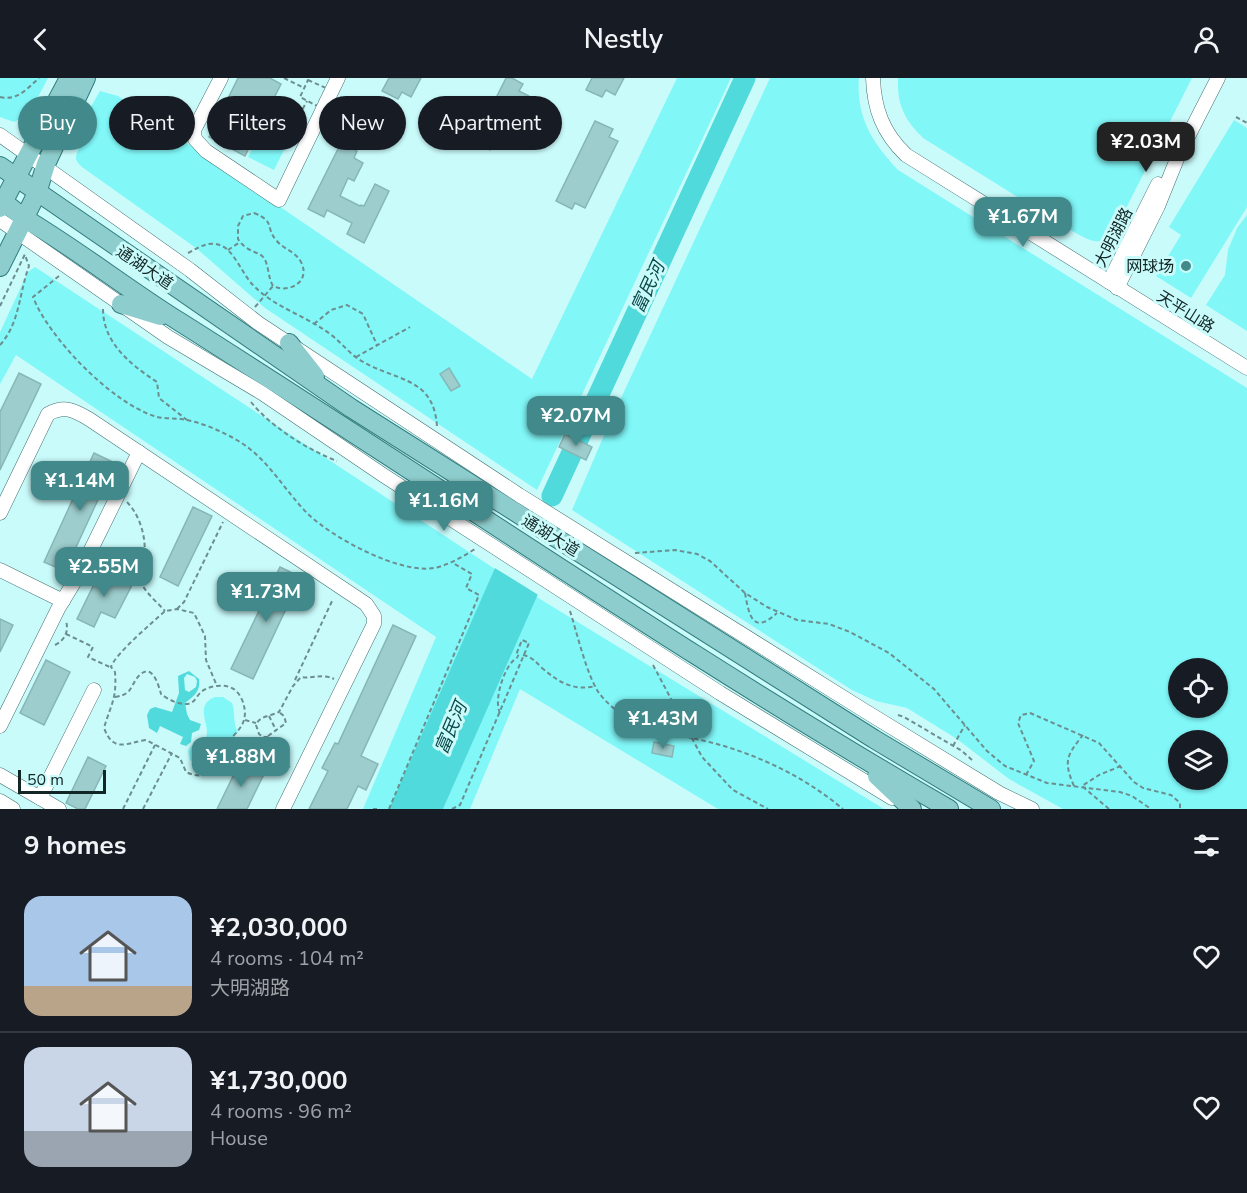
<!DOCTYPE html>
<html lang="en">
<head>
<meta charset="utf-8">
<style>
  :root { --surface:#171b24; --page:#20242c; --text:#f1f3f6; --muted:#9ea1a6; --line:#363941; --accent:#41898a }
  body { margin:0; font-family:"Nunito Sans","Noto Sans SC",sans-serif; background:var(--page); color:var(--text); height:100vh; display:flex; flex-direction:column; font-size:22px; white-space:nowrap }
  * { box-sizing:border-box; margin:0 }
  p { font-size:20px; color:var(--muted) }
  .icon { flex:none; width:33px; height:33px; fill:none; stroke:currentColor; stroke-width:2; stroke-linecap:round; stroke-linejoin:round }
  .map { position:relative; height:731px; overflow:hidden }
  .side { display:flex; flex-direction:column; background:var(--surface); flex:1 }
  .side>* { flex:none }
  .guide { position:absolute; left:18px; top:18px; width:600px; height:54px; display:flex; gap:12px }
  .controls { position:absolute; left:1168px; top:580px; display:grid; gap:12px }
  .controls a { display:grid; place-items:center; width:60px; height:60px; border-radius:50%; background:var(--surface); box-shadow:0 2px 4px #0004; font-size:30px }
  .scale { position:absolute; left:18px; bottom:15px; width:88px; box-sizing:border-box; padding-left:6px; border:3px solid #132626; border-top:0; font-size:16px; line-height:21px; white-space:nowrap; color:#132626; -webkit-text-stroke:4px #cafbfb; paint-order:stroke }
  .price { position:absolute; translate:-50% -51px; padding:0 14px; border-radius:12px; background:var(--accent); color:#fff; font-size:20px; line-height:39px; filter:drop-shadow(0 2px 3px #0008) }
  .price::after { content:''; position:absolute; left:50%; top:36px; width:18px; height:14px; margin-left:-9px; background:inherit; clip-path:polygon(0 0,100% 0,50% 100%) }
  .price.selected { background:#222; color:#fff }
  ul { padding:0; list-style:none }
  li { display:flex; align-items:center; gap:18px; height:150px; padding:0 24px }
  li+li { border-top:2px solid var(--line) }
  li span { display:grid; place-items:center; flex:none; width:168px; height:120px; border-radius:18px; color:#555 }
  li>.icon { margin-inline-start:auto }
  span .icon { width:72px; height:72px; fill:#fffc; stroke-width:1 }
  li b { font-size:26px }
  h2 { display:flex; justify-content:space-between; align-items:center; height:72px; padding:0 24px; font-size:26px }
  .pill { padding:0 21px; border-radius:27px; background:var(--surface); box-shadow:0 2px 4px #0004; font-size:21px; line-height:54px }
  .pill.selected { background:var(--accent); color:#fff }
  header { display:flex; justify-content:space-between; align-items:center; height:78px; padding:0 24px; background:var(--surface); font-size:27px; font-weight:600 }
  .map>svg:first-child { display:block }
  .green { fill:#81f7f8; fill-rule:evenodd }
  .water { fill:#51dadb; fill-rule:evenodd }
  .pier { fill:#cafbfb }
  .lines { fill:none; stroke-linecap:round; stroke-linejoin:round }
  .river { stroke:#51dadb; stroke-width:21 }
  .building { fill:#9dcdcd; stroke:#87b6b6; stroke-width:1.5 }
  .minor-casing { stroke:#447171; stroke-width:15 }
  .major-casing { stroke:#327c7d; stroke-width:20 }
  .path { stroke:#6d8e8e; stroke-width:2; stroke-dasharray:4.5 3; stroke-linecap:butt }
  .minor { stroke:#fff; stroke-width:14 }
  .major { stroke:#8ecdcd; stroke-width:18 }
  .poi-dot { fill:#41898a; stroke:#cafbfb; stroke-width:2 }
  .labels { text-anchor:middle; stroke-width:6; stroke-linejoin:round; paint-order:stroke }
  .street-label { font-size:16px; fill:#132626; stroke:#cafbfb }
  .poi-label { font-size:16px; fill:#132626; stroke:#cafbfb; text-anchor:end }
  .water-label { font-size:18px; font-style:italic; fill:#0b494a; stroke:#cafbfb }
</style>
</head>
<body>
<header><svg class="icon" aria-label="back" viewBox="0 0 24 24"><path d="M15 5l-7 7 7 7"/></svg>Nestly<svg class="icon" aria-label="person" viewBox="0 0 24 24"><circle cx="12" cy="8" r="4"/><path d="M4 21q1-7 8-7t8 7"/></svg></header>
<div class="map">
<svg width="1247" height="731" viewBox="0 0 1247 731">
  <rect width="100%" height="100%" fill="#cafbfb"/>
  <g class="green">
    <path d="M0,0H48L29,36L14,44L0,39Z"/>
    <path d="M677,0H731L537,412L265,230L196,170L82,89C74,82 75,79 79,70L70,65L100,13L118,18L532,301Z"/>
    <path d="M770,0H859C856,39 872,64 898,92L1247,310V731H1063L1009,701L957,661L907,630L876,623L852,612L572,432L608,348ZM1179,591H1218V630H1179ZM1179,663H1218V702H1179Z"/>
    <path d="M898,0H1192L1114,154C1100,169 1090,163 1074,154L923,60C904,41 897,27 898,0Z"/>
    <path d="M1234,42L1247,50V129L1191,220L1156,198L1181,157L1169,149Z"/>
    <path d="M262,51L288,64L274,92L248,79Z"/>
    <path d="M1247,137V253L1206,227L1225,197L1228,172L1237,150Z"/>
    <path d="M35,189L495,491L393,731H363L436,559L16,277L0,306V254L28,194Z"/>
    <path d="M535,518L884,731H718L520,611L470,731H443Z"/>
    <path d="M215,619H223L232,625C236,636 232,644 238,654L219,676L210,678L204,685L197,686L190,682L188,673L192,667C195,666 199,666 201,665C219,655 189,629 215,619Z"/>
  </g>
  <g class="water">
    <path d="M495,490L538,516L443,731H389Z"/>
    <path d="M189,593L199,601C201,613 194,618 185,625L187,636L190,642L201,646L199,652L192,655L191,664L186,668L180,666L183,659L160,648L157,655L149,650L147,637L150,631L155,629L172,634L179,615L178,598ZM187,596L195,599L197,603L196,609L189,614L185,612L184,600Z"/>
  </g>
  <path class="pier" d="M496,487L539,514L540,518L492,488Z"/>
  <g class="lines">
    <path class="river" d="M552,418L745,0"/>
  </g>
  <g class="building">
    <path d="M238,0H270L281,6L245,78L209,59Z"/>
    <path d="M389,0H421L411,19L402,14L398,21L382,13Z"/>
    <path d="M506,0H512L523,6L519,13L529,18L520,35L514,33L505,50L511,53L503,70L493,65L490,72L474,64Z"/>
    <path d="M592,0H624L615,17L606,12L602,19L586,12Z"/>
    <path d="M595,43L613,51L609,59L618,63L585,130L575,125L572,131L556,123Z"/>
    <path d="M341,65L357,73L354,80L363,85L354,103L348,100L340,118L360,128L361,127L364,128L375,106L389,113L364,165L347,156L352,145L327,132L324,139L308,131Z"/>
    <path d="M449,290L460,308L451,313L440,296Z"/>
    <path d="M19,295L41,306L0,392V334Z"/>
    <path d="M565,356L592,369L586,382L559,369Z"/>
    <path d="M94,375L115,385L65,493L44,484Z"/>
    <path d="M193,429L212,438L178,508L160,499Z"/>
    <path d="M280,489L301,499L253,601L231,591Z"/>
    <path d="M101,492L132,507L115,540L101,534L94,549L77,541Z"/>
    <path d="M0,541L13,547L0,574Z"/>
    <path d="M393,547L416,558L361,678L378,686L366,712L358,708L347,731H309L328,693L322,690L335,665L338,666Z"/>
    <path d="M46,582L70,594L44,647L20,635Z"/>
    <path d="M654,664L674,668L672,679L652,675Z"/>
    <path d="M88,679L106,688L85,731H78L66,725Z"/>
    <path d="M240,684L264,696L247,731H217Z"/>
  </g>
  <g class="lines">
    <defs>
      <g id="minor">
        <path d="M221,0L194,52L195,61L206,73L279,122L338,0"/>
        <path d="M873,0C874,31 883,55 906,77L1247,290"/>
        <path d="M0,57L190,192L258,245L519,417L865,633L999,715L1032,731"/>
        <path d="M0,142L168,259L262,315L383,397L720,615L892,720"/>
        <path d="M1109,204L1158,106"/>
        <path d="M1117,210L1158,128L1179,76L1218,0"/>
        <path d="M0,435L48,336C64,327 74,332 89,341L366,526L374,538V546L283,731"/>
        <path d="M0,492L63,523"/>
        <path d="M0,648L59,529L79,496L139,374"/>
        <path d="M0,697L59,731"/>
        <path d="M40,720L94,612"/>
        <path d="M0,723L13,731"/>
      </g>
      <g id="major">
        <path d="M0,88L351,330L874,661L991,731"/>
        <path d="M0,121L24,140C78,172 127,211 180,244C437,406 686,579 949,731"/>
        <path d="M0,130L69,0"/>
        <path d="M0,189L37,115L46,86L86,0"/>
        <path d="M121,226L160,238"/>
        <path d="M289,265L315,298"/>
        <path d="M877,698L912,731"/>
      </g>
    </defs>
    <use href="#minor" class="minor-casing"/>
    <use href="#major" class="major-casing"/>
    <g class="path">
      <path d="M284,0L304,10"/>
      <path d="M308,2L326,10L317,28L300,19Z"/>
      <path d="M0,19C17,23 27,11 39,0"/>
      <path d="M1236,39L1247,45"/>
      <path d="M269,54L280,31L293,37L300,36L307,23"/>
      <path d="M254,135C276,144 265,149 276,162C283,171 295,173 301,184C311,203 290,216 273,208C268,200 269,188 264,180C259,173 247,175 238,161V148L243,138Z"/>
      <path d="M228,172L240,164"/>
      <path d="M188,175C200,169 209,162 222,168C234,173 243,197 253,207C275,230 305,237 330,256C340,263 347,273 357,280C392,304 434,296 437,349"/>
      <path d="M59,198L33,219C49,260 111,324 154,338C162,341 172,340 181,341C201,344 222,353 240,364C269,382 284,412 308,436C333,460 399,496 434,490C449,487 462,479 475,471"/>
      <path d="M0,228L26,174"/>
      <path d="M255,229L273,208"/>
      <path d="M103,231C103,265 131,287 157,304L159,320L187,342"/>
      <path d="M314,246L331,232L347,227L363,236L377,267"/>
      <path d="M0,267C20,245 19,215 29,188L25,177"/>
      <path d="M356,279L410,249"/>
      <path d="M251,324C271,349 308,372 337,383"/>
      <path d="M127,424C142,440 147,463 144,485C143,492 139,502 143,508C148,517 158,525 165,533"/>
      <path d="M635,475L675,472L697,476L710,483L745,515L767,529L797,542L829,546L850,554L889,575L934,611L987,673L1005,688L1047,705L1120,714L1132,718L1151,731"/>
      <path d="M745,515C749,538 753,557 777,535"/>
      <path d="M177,531L184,524L223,444"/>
      <path d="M570,533C577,555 587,598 599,615C629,655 684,655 727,669C769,682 808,702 843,731"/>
      <path d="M66,556L93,569L88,579L112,590"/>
      <path d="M55,567C65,562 69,553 66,543"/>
      <path d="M523,577C532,579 536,584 542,590C560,605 573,613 596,608"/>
      <path d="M653,587L702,679L733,712L768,731"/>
      <path d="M295,602L333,521"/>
      <path d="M115,619C121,618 125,617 129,613C132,609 134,604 137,600C151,582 158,605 161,616C167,621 182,629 191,625C195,623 197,618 200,615C208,607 227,605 235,612C240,616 243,623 244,628C249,649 232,657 221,671C218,675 218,680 217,684C212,699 198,700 186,694L180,680L148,663L145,662C125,666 113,674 104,650C111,626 117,621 115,594L111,589C115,576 153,544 165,533L177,531L194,535L205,558L206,582L217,608"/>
      <path d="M500,635C493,622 505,585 518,579"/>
      <path d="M898,637L904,639L962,673L972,682"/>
      <path d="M269,638L276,652"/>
      <path d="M245,642L256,645"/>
      <path d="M268,658L286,645L284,638L279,634"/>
      <path d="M268,659H263L259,656L256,647C259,638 271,638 279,634L293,608L301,599C314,601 321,595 334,601"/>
      <path d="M268,659C271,673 278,681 290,689"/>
      <path d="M953,668L965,647"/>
      <path d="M1026,697L1034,683L1018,645L1021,637L1030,635L1099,665L1134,704L1143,710L1171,717L1180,725V731"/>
      <path d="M1074,708C1063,683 1067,677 1083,657"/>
      <path d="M123,731L155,667"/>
      <path d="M143,731L172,675"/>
      <path d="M373,731H377"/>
      <path d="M389,731L479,517L466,510L472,496L453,485"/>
      <path d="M452,731L460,727L529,565L522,562L516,577L519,578"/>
      <path d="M1109,731L1082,708L1099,697L1121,688"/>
    </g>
    <use href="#minor" class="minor"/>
    <use href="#major" class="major"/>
  </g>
  <circle class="poi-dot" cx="1186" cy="188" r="6"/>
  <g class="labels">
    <g class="street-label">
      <text transform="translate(1113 159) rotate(-63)" y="6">大明湖路</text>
      <text transform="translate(145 189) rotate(34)" y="6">通湖大道</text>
      <text transform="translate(1186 233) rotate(32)" y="6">天平山路</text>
      <text transform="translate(551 457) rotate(32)" y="6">通湖大道</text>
    </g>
    <g class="poi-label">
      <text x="1174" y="194">网球场</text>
    </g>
    <g class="water-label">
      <text transform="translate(648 209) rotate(-65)" y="6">富民河</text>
      <text transform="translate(451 650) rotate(-67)" y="6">富民河</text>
    </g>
  </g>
</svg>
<div class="controls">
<a><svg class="icon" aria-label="locate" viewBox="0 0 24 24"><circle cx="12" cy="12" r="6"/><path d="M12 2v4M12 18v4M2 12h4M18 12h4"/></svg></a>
<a><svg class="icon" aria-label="layers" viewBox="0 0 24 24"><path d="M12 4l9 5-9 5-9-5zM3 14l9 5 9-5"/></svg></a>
</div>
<div class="scale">50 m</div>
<b class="price selected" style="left:1146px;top:95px">¥2.03M</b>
<b class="price" style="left:1023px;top:170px">¥1.67M</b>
<b class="price" style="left:576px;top:369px">¥2.07M</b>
<b class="price" style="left:80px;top:434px">¥1.14M</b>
<b class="price" style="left:444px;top:454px">¥1.16M</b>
<b class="price" style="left:104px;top:520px">¥2.55M</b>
<b class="price" style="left:266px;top:545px">¥1.73M</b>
<b class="price" style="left:663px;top:672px">¥1.43M</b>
<b class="price" style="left:241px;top:710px">¥1.88M</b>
<div class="guide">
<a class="pill selected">Buy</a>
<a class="pill">Rent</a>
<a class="pill">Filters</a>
<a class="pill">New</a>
<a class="pill">Apartment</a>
</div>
</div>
<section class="side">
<h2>9 homes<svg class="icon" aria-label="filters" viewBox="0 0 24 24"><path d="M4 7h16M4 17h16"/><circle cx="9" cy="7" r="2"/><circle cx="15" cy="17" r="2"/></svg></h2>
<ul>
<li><span style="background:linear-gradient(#a9c7e8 75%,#b9a48a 0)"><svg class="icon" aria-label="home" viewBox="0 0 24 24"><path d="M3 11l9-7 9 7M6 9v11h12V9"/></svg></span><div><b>¥2,030,000</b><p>4 rooms · 104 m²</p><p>大明湖路</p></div><svg class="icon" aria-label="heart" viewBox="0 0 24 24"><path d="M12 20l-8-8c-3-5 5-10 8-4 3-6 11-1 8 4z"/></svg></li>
<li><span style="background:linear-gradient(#c9d6e8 70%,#9aa5b1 0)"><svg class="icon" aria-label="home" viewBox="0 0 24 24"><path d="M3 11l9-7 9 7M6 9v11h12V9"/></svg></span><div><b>¥1,730,000</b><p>4 rooms · 96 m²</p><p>House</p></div><svg class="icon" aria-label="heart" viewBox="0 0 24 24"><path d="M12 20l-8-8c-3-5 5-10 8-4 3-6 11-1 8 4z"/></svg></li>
</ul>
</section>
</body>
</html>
